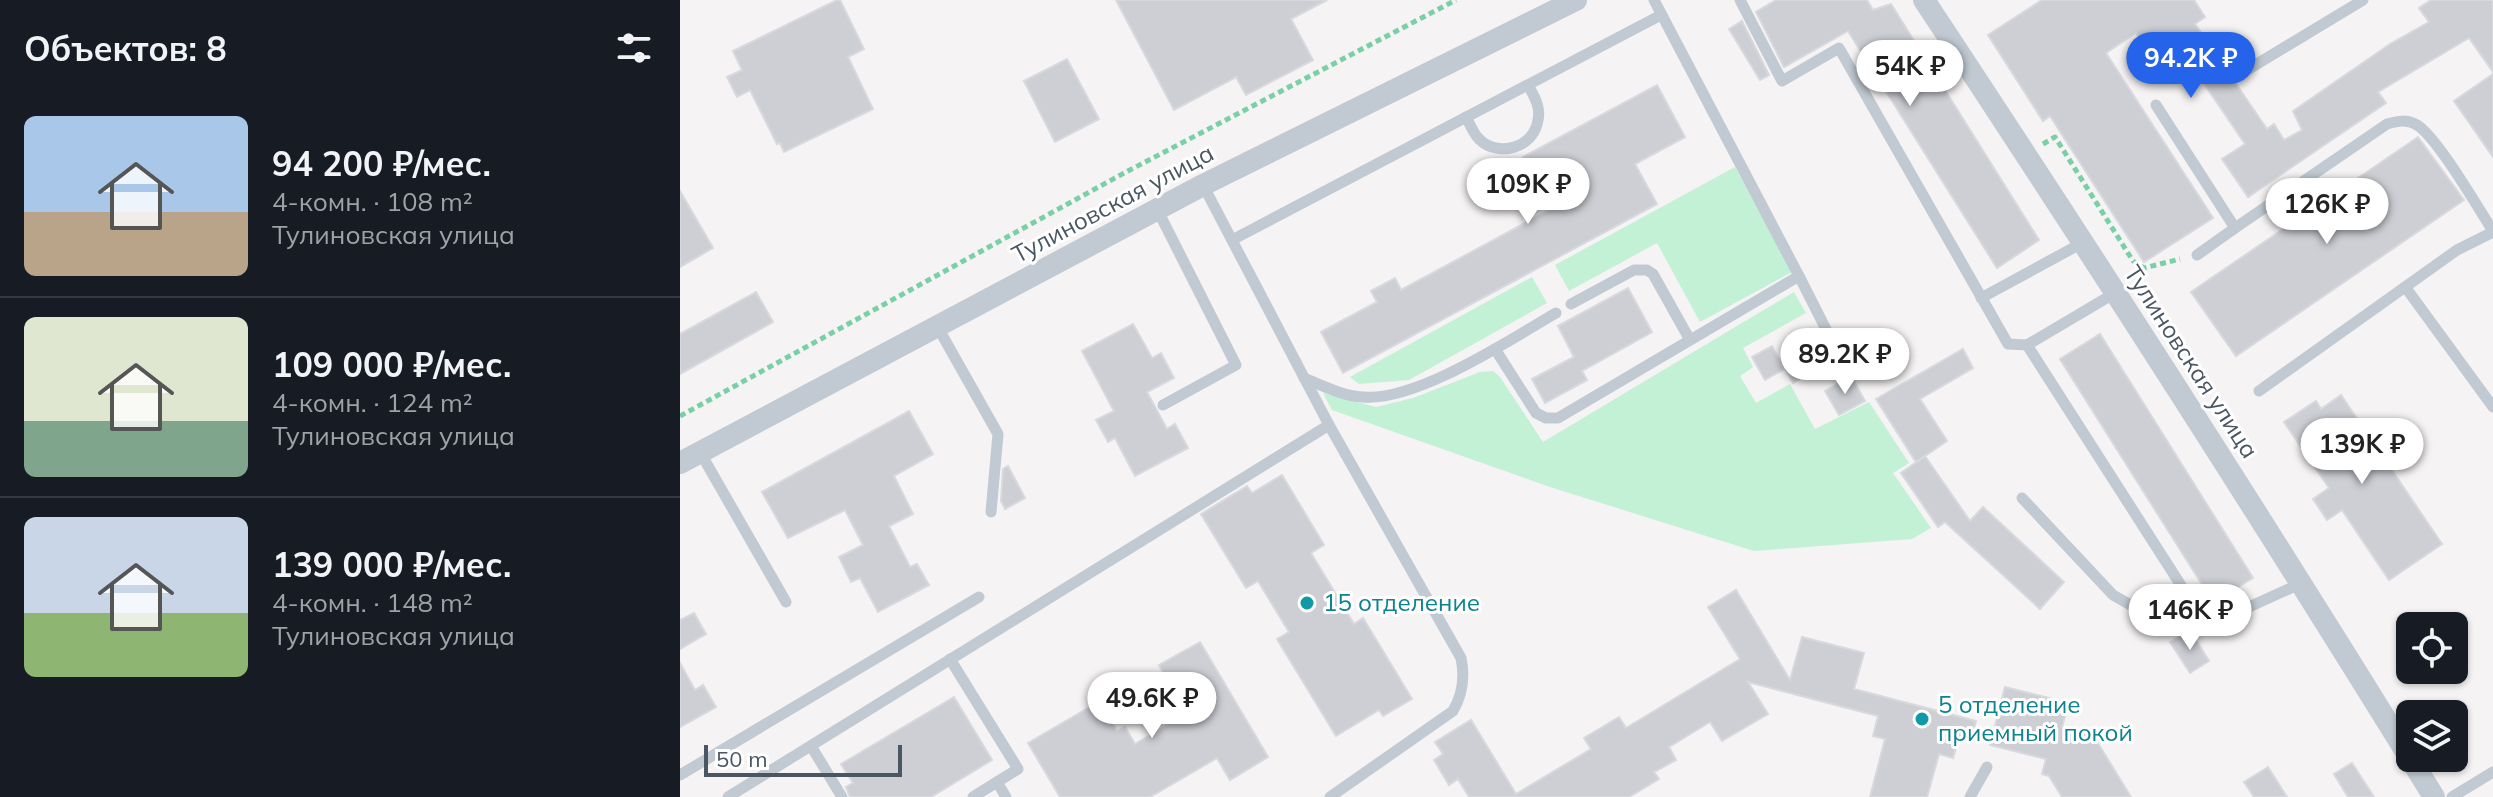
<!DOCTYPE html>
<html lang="ru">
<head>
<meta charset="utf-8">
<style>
  :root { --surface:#171b24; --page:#242831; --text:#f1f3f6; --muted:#9ea1a6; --line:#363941; --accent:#2563eb }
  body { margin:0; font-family:Mulish,sans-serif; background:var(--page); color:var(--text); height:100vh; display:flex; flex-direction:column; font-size:30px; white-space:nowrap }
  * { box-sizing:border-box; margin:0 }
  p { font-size:26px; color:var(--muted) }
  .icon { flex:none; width:44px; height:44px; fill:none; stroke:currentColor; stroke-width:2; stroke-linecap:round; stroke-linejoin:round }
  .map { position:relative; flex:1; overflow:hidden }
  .sheet { display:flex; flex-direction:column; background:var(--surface); width:680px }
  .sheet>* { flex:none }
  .controls { position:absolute; left:1716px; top:612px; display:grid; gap:16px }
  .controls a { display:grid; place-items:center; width:72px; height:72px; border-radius:12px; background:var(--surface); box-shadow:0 2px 6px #0004; font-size:40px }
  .scale { position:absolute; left:24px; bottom:20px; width:198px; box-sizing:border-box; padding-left:8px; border:4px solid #4a5661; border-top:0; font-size:22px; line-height:28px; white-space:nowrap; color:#4a5661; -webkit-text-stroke:6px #fff; paint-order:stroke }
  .price { position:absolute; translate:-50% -68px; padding:0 18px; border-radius:28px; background:#fff; color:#222; font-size:26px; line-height:52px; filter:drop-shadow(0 2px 4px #0008) }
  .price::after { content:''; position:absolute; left:50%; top:48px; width:24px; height:18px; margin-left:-12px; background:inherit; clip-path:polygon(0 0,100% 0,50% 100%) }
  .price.selected { background:var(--accent); color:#fff }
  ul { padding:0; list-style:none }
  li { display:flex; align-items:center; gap:24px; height:200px; padding:0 24px }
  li+li { border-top:2px solid var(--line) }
  li span { display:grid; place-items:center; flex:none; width:224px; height:160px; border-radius:12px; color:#555 }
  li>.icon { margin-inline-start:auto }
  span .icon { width:96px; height:96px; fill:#fffc; stroke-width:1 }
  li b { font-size:34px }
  h2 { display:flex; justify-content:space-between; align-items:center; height:96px; padding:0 24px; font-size:34px }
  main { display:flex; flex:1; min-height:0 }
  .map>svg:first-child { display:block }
  .green { fill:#c3f1d5 }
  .building { fill:#cdcfd5; stroke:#d7d9de; stroke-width:2 }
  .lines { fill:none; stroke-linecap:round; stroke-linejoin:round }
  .path { stroke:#7ad0a6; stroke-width:5; stroke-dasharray:6 4; stroke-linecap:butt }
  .lane { stroke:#c1cad2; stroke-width:11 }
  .street { stroke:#c1cad2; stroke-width:22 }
  .culture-dot { fill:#0f9aa8; stroke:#fff; stroke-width:3 }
  .labels { text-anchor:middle; stroke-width:6; stroke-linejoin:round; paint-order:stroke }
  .street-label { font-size:24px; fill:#4a5661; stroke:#fff }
  .culture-label { font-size:24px; fill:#0d838f; stroke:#fff; text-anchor:start }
</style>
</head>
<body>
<main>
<section class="sheet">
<h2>Объектов: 8<svg class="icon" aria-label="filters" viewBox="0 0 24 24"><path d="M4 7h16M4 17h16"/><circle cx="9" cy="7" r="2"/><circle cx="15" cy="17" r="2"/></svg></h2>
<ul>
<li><span style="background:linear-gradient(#a9c7e8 60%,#b9a48a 0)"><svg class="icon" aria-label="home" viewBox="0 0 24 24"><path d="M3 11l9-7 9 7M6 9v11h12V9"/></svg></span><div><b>94 200 ₽/мес.</b><p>4-комн. · 108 m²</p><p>Тулиновская улица</p></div></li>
<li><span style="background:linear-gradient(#dfe7d0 65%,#7fa58c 0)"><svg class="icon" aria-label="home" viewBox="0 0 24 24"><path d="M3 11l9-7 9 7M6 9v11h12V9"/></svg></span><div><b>109 000 ₽/мес.</b><p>4-комн. · 124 m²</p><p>Тулиновская улица</p></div></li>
<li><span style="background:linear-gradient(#c9d6e8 60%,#8fb573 0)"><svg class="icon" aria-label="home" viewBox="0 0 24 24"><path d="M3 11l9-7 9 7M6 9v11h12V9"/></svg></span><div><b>139 000 ₽/мес.</b><p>4-комн. · 148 m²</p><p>Тулиновская улица</p></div></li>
</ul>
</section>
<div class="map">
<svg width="1813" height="797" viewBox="0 0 1813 797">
  <rect width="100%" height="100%" fill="#f5f3f3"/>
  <g class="green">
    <path d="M1055,167L1112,272L1020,322L977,243L889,291L875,265Z"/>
    <path d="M852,277L867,303L729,380L679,384L670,377Z"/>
    <path d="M1114,292L1126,313L1063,348L1073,367L1060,376L1076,403L1110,384L1135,429L1189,402L1229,463L1213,473L1251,528L1232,539L1074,551L870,487L652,410L643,393L696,407L733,398L800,372L813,371L820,377L863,442Z"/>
  </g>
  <g class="building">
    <path d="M157,0H160L184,49L168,57L193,109L104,152L100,143L97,144L70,90L57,97L47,77L62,70L53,51Z"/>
    <path d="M436,0H647L611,19L633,60L566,95L556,77L494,110Z"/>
    <path d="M1096,0H1187L1193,10L1211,4L1359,240L1317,268L1168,31L1104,67L1076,12Z"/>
    <path d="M1362,0H1514L1525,17L1515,24L1587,129L1594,124L1604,140L1622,130L1613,111L1710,44L1749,22L1739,8L1751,0H1813V72L1789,38L1698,92L1706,103L1568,197L1542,159L1565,144L1493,38L1469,53L1456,33L1426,53L1533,218L1464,262L1370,116L1363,121L1308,35Z"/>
    <path d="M1062,21L1089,75L1080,80L1049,29Z"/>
    <path d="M387,59L419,119L375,142L344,81Z"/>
    <path d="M1813,74V157L1774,101Z"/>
    <path d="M977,85L1005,137L955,164L977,204L663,373L641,332L697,302L691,291L715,278L721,290L871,209L843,157Z"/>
    <path d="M1738,137L1784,200L1556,356L1511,292Z"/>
    <path d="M0,191L33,248L0,267Z"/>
    <path d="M948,288L972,332L902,371L907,380L865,403L852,379L894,357L878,326Z"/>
    <path d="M76,292L93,322L0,374V334Z"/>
    <path d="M453,324L472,358L481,353L494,378L467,392L487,429L495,424L508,448L455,476L435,438L428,442L416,420L434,411L402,351Z"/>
    <path d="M1420,334L1573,578L1533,602L1380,359Z"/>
    <path d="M1092,346L1104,369L1085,380L1072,357Z"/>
    <path d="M1125,346L1137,370L1113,383L1100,360Z"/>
    <path d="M1283,349L1293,368L1240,399L1267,441L1236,462L1196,399Z"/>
    <path d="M1171,376L1185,401L1159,415L1145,391Z"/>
    <path d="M1661,395L1762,544L1709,580L1662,510L1647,520L1633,499L1649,488L1604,422L1636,401L1641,409Z"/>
    <path d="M229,411L253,454L214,476L233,514L209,526L230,567L237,564L249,585L198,612L180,578L171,582L159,557L183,545L165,510L108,538L82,492Z"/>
    <path d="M1245,456L1290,521L1303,507L1384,582L1360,609L1265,522L1258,527L1221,473Z"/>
    <path d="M328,466L345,498L325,509L321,501L323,469Z"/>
    <path d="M602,475L644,545L631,553L674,624L683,618L732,699L703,716L699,710L656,736L597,639L609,632L578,581L566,588L521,514L567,486L572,493Z"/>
    <path d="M1056,590L1110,680L1122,637L1184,653L1174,689L1296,721L1290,742L1279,738L1273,758L1259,754L1247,797H1190L1205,739L1193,736L1198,716L1068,682L1088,714L1042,741L1030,722L989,747L996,760L974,772L979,779L949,797H789L778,779L769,785L754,760L763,754L755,742L791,720L836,794L911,749L904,738L939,717L946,728L1060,659L1028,607Z"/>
    <path d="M14,613L26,634L0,649V620Z"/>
    <path d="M1507,632H1511L1529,661L1510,673L1490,642Z"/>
    <path d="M520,642L588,757L550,780L537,758L470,797H380L348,743L420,701L437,731L445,727L455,744L507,713L479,665Z"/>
    <path d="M0,663L15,690L23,685L36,707L0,727Z"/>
    <path d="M1325,687L1389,703L1382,727L1413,735L1451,797H1382L1369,776L1362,774L1366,759L1310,745Z"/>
    <path d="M274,697L312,760L251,797H170L166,787L173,783L161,764Z"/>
    <path d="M1672,763L1694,797H1668L1654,774Z"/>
    <path d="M1588,767L1607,797H1574L1564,782Z"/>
  </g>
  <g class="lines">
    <g class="path">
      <path d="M1363,144L1375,137L1453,261L1464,268L1500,259"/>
      <path d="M0,416L446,172L776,0"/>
    </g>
    <g class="lane">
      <path d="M1060,0L1102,81L1159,48L1328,344L1347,345L1527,626L1622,583"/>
      <path d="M1562,73L1683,0"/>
      <path d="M1476,105L1555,228L1707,124C1718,121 1727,119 1737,125C1757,137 1798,208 1813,231"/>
      <path d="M786,117C790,124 793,133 799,139C818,158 854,148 858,120C861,107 854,96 848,85"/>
      <path d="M523,185L649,425L781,658C785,677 783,694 773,711L650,797"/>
      <path d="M477,209L556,365L483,405"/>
      <path d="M552,240L981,15"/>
      <path d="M1517,255L1555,228"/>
      <path d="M1119,276L1156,349"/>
      <path d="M1726,288L1813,407"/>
      <path d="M1301,298L1404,242"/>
      <path d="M891,304L954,270H967L973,274L1010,340"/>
      <path d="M257,326L318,434L311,512"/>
      <path d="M1347,345L1435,293"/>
      <path d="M815,349L856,413L866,418H878L1119,276L974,0"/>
      <path d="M624,378C643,386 663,396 683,397C736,402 831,339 876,313"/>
      <path d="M1579,391L1777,250L1813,232"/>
      <path d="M20,452L106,602"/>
      <path d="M1342,498L1433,595L1475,619L1527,626"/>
      <path d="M270,659L338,769L317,782L326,797"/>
      <path d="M131,746L162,797"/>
      <path d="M0,775L299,597"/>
      <path d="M48,797L649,425"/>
      <path d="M293,797L317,782"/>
      <path d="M1290,797L1307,767"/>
      <path d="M1772,797L1813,772"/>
    </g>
    <g class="street">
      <path d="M1244,0C1418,263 1588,528 1754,797"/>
      <path d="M0,463L523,185L896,0"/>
    </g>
  </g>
  <g class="culture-dot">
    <circle cx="627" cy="603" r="8"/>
    <circle cx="1242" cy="719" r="8"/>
  </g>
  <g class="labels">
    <g class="street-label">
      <text transform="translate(433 204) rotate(-28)" y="8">Тулиновская улица</text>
      <text transform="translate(1511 362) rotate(57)" y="8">Тулиновская улица</text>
    </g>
    <g class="culture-label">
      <text x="643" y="611">15 отделение</text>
      <text x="1258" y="713">5 отделение<tspan x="1258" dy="28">приемный покой</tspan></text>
    </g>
  </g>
</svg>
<div class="controls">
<a><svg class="icon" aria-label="locate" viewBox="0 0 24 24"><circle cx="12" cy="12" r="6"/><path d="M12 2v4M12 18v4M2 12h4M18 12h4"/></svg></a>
<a><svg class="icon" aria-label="layers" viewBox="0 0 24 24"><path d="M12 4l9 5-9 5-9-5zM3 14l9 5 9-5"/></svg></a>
</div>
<div class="scale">50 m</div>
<b class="price selected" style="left:1511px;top:100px">94.2K ₽</b>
<b class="price" style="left:1230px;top:108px">54K ₽</b>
<b class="price" style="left:848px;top:226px">109K ₽</b>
<b class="price" style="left:1647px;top:246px">126K ₽</b>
<b class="price" style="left:1165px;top:396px">89.2K ₽</b>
<b class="price" style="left:1682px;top:486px">139K ₽</b>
<b class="price" style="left:1510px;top:652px">146K ₽</b>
<b class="price" style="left:472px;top:740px">49.6K ₽</b>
</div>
</main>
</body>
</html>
